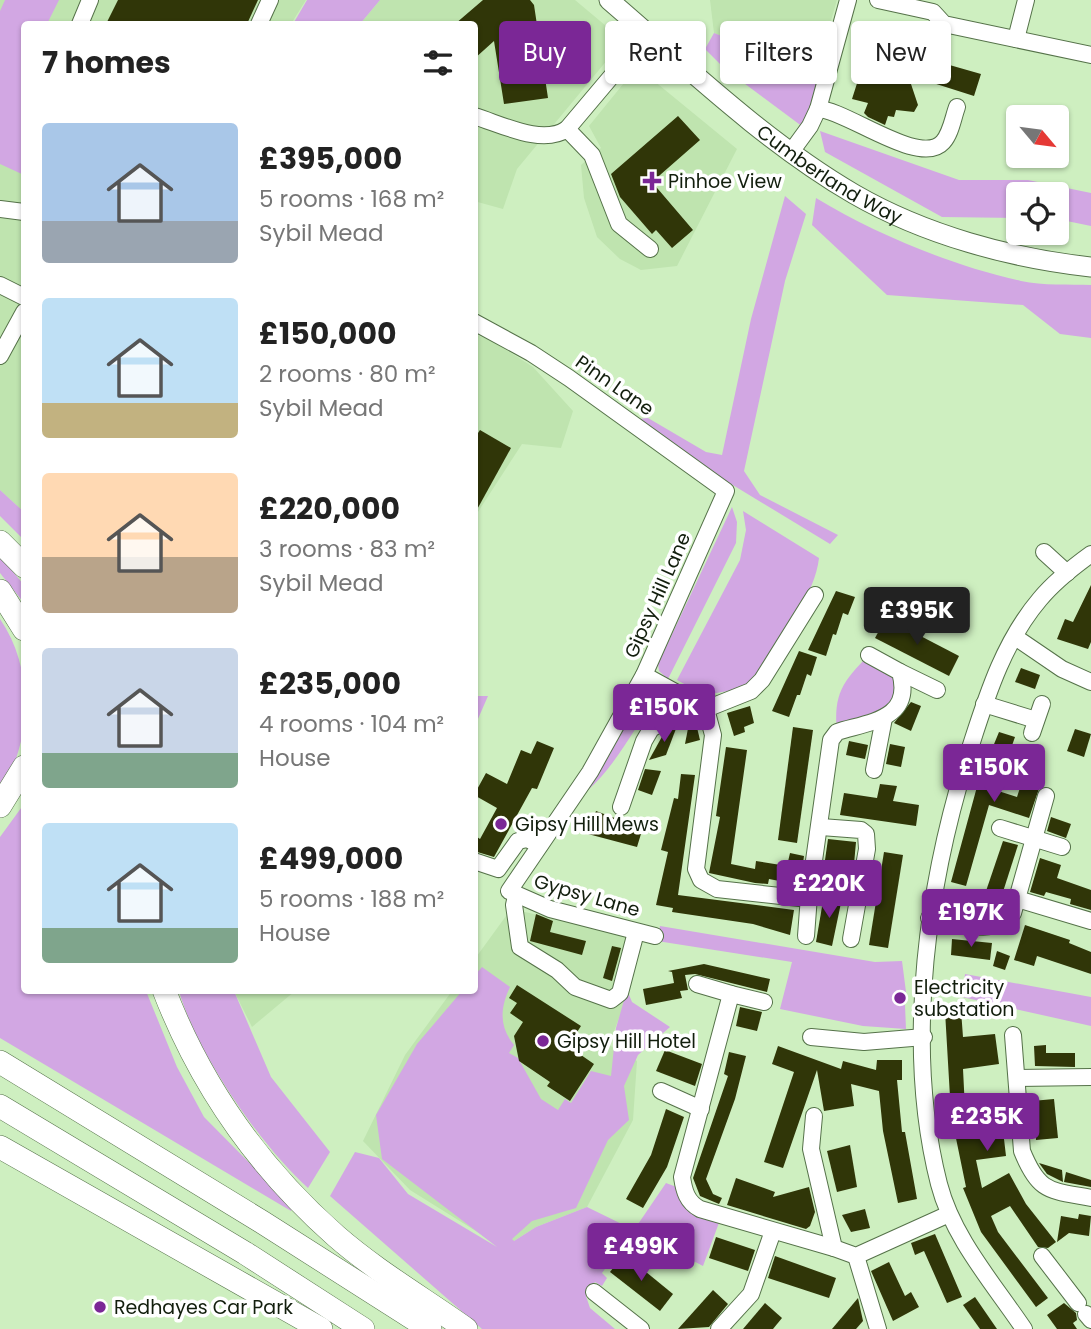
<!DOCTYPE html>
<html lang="en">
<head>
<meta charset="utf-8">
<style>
  :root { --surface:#fff; --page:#f6f6f6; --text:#222; --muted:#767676; --accent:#7b2796 }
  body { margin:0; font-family:Poppins,sans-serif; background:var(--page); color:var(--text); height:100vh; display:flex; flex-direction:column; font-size:26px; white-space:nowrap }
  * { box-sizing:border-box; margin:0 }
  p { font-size:23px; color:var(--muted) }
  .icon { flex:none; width:38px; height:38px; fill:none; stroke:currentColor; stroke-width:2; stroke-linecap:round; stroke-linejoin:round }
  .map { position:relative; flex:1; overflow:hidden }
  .drawer { position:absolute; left:21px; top:21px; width:457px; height:973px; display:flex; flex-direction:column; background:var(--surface); border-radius:7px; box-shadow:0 2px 5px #0004 }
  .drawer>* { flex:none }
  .guide { position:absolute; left:499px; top:21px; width:486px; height:63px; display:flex; gap:14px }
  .needle { width:46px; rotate:119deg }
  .fabs { position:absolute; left:1006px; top:105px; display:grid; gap:14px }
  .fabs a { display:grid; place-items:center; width:63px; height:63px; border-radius:7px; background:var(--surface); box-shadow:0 2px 5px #0004; font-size:35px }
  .price { position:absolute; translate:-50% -60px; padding:0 16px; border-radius:7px; background:var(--accent); color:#fff; font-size:23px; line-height:46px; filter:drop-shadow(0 2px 4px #0008) }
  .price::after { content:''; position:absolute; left:50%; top:42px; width:21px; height:16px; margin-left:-10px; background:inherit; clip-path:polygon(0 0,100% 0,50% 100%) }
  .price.selected { background:#222; color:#fff }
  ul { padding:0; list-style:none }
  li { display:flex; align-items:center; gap:21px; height:175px; padding:0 21px }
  li span { display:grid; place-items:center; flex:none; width:196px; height:140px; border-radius:7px; color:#555 }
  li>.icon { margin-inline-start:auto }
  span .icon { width:84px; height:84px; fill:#fffc; stroke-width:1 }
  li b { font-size:30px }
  h2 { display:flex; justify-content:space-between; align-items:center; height:84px; padding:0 21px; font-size:30px }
  .tag { padding:0 24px; border-radius:7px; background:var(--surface); box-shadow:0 2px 5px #0004; font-size:24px; line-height:63px }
  .tag.selected { background:var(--accent); color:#fff }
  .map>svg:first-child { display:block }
  .built { fill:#bfe4af }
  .green { fill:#d2a7e3 }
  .building { fill:#303608 }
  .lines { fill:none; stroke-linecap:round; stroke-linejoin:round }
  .minor-casing { stroke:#557249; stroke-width:18 }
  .major-casing { stroke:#557249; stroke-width:21 }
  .highway-casing { stroke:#557249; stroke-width:24 }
  .minor { stroke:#fff; stroke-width:16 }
  .major { stroke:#fff; stroke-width:19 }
  .highway { stroke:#fff; stroke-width:23 }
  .poi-dot { fill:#7b2796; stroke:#fff; stroke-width:2.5 }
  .labels { text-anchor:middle; stroke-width:7; stroke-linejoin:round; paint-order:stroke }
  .street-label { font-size:19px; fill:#121e0d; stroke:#fff }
  .poi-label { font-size:19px; fill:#121e0d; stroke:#fff; text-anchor:start }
</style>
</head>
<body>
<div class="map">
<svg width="1091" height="1329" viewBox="0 0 1091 1329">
  <rect width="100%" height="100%" fill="#ceefc0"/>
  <g class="built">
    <path d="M0,0H306L291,24H24V512L0,490Z"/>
    <path d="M380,0H575L618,36L613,53L517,169L503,209L474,201V24H360Z"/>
    <path d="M710,0H837L816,73L714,33Z"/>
    <path d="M637,67L737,149L677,266L641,270L620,259L597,237L584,198L581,165L601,148L589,126Z"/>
    <path d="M474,334L491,340L533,367L573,411L561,448L522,444L474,518Z"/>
    <path d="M511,909L640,937L629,991L609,1045L637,1061L633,1120L587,1207L536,1227L503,1248L410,1190L363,1141L405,1055L452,991L474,990V960Z"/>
    <path d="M234,991H295L252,1027Z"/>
  </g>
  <g class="green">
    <path d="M5,0H59L47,24H24L22,78L24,82V175L0,164V11Z"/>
    <path d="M307,0H380L360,24H293Z"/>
    <path d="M714,33L822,74L803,127L725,69L705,49Z"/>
    <path d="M820,131L959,180H1028L1091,193V226L1057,219V194H1018V218L942,217L825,152Z"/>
    <path d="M785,196L806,214L785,281L744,471L760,495L838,535L830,544L700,465L638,419L648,418L706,452L722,455L751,319Z"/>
    <path d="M816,198C875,234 953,266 1021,281C1043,286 1069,284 1091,285V338L1060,334L1023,305L887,295L812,225Z"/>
    <path d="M0,490L24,512V540L0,516Z"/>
    <path d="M732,507L737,522L736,543L668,679L659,671L658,664Z"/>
    <path d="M743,511L819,558C814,601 772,651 747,688L704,695L677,680L740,560L746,530Z"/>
    <path d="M0,556L24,585V603L0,573Z"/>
    <path d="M0,619C34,668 33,741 0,791Z"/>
    <path d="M869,655L900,672L897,703L837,732C833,694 843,681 869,655Z"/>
    <path d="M655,689L662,692C635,724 618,764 587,791L641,699L647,691Z"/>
    <path d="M474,696H488L474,728Z"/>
    <path d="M24,804V990L146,991L177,1067L204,1117L292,1206L291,1211L0,1038V837Z"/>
    <path d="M660,926L875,962L902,961L906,992H895L894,1004L905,1005L906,1029L863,1026L780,1009L792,962L657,941Z"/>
    <path d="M482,967L510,987C500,1008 499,1027 514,1045L509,1053L518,1058L541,1099L558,1110L565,1099L571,1103L591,1071L611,1076L616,1028L627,990L632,1002L670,1027L638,1055L624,1086L629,1120L608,1140L576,1208L532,1221L512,1239L514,1241L536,1227L587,1207L634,1230L666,1183L679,1188L720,1220L703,1266L634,1230L602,1273L607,1278L602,1286L595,1282L586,1296L590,1308L615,1329H482L330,1196L355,1152L379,1158L408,1194L497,1247L382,1159L376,1115L417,1044L462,991L474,990V976Z"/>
    <path d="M965,974L1091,997V1026L962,997Z"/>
    <path d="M179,991H234L271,1077L330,1152L308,1188C261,1146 196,1052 179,991Z"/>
  </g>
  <g class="building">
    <path d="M118,0H258L247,24H106Z"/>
    <path d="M483,0H530L534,5L548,98L504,104L494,41L474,59V24H455Z"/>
    <path d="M900,49L902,56L931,65L932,60L981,74L974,96L908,75L918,105L914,112L896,110L894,117L888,116L885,125L868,117L864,113L868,103L852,99L860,74L890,82Z"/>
    <path d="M678,116L700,140L652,182L693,230L672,248L656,230L652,234L620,197L611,174Z"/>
    <path d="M480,430L511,448L474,515V439Z"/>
    <path d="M1091,585V642L1088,649L1057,639L1065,619L1073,622Z"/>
    <path d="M836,591L855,597L848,615L843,613L836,635L833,634L826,656L808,650Z"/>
    <path d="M886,618L959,656L949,676L875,638Z"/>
    <path d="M799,651L817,657L811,676L807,674L800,695H797L789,717L772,711Z"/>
    <path d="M1021,668L1040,675L1035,689L1015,682Z"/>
    <path d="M911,702L921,706L911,731L894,723Z"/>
    <path d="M750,706L754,723L744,727L745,732L734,736L727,713Z"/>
    <path d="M694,715L700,740L685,744L690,718Z"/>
    <path d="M677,726L666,755L649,760L664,733Z"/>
    <path d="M793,727L813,730L797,843L778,840Z"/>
    <path d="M1075,729L1091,734L1084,757L1067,751Z"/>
    <path d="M999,732L1015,737L1008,757L1003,755L992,789L1017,797L1027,766L1045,771L1029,818L989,805L966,886L951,882L978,783Z"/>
    <path d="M537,741L554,748L537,789L532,788L494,857L474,851V835L480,839L497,808L474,795L486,773L507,784L521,750L531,754Z"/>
    <path d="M849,741L868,745L865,759L846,755Z"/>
    <path d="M890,744L905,747L901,767L886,764Z"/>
    <path d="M726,747L747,750L731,864L755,869L756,861L787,866L790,853L804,856L801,877L796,876L795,884L769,879L768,884L755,883L709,873L720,817L716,816Z"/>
    <path d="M645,769L661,771L652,795L638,790Z"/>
    <path d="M681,774L695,775L678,895L794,910L790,935L753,924L672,912L673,908L656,905L668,852L661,850L674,798L678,799Z"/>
    <path d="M880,784L897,786L893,801L919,805L916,826L840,815L844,793L877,798Z"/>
    <path d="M596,811L631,824L633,820L644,824L637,847L588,834Z"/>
    <path d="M1051,817L1071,824L1066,838L1047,831Z"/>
    <path d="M828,839L856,842L854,864L825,860Z"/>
    <path d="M1003,841L1018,845L1001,898L985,894Z"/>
    <path d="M884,852L903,855L888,948L869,945Z"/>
    <path d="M1040,858L1061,865L1057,878L1091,890V910L1070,904L1071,899L1046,892L1044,896L1030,892Z"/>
    <path d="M824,895L842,898L832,946L816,942Z"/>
    <path d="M536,914L553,921L550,932L586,941L582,955L530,941Z"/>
    <path d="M1025,925L1070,940L1069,943L1091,952V974L1037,956L1034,966L1014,960Z"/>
    <path d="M952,939L992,943L990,960L951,955Z"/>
    <path d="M612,946L621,948L612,981L603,978Z"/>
    <path d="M997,951L1010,956L1005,970L993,966Z"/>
    <path d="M704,964L770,979L767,992L695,974L685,975L688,990L680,991L682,998L646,1005L643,989L674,983L672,972L668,971Z"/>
    <path d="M517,985L581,1026L568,1046L594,1064L570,1101L547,1086L550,1082L519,1061L514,1036L523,1022L510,1013L517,1003L509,998Z"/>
    <path d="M740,1007L762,1012L757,1031L736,1026Z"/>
    <path d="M961,1010L963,1037L995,1034L999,1064L963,1069L965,1109L1000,1105L1006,1156L976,1160L982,1188L1009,1173L1026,1204L1056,1242L1048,1248L1038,1247L1010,1206L991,1216L998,1232L1048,1298L1036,1307L981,1232L963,1188L966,1187L951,1114L945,1011Z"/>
    <path d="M1046,1045V1053H1075V1067L1035,1066L1034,1046Z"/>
    <path d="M778,1046L841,1069L843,1061L876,1070L877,1060H902V1080H897L902,1132H905L917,1199L898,1203L883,1131L879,1091L851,1084L854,1106L824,1111L817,1070L783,1168L764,1162L794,1072L772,1064Z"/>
    <path d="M665,1050L702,1064L695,1086L656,1071Z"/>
    <path d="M729,1052L746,1056L735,1099L706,1179L713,1194L722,1198L719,1204L700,1196L693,1178L728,1076L724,1074Z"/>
    <path d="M1054,1099L1058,1138L1036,1140L1032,1101Z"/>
    <path d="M666,1109L684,1117L667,1167L643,1208L626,1199L651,1155Z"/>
    <path d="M850,1145L857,1187L837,1192L827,1151Z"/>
    <path d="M1039,1163L1062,1170L1063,1182L1047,1174Z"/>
    <path d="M1066,1172L1091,1180V1187L1064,1182Z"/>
    <path d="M736,1178L775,1192L773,1197L809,1187L815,1212L810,1226L806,1229L727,1205Z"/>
    <path d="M865,1209L870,1228L851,1232L842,1215Z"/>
    <path d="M1079,1214L1091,1216L1089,1236L1069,1233L1057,1242L1061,1216L1078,1219Z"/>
    <path d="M935,1234L962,1297L947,1303L924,1251L915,1255L911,1243Z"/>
    <path d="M716,1237L755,1250L748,1271L709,1258Z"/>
    <path d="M624,1254L673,1294L660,1311L610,1272Z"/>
    <path d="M775,1256L836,1278L829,1298L768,1278Z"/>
    <path d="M889,1262L905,1296L911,1292L919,1307L893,1321L871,1271Z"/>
    <path d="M713,1290L728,1304L709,1327L678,1329Z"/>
    <path d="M975,1297L997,1329H980L963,1305Z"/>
    <path d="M858,1298L863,1321L856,1329H832Z"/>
    <path d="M765,1303L782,1318L773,1329H743Z"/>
    <path d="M1064,1303L1076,1313L1077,1320L1073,1323L1077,1329H1057L1047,1315Z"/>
  </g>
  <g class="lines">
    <defs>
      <g id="minor">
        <path d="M878,0L933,12L944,24L1091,55"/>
        <path d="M80,24L90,0"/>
        <path d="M259,24L270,0"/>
        <path d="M1016,39L1026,0"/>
        <path d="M818,109C845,109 920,168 943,142C951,133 953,118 957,107"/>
        <path d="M474,116C501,124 542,146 567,129L592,155L619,224L650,249"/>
        <path d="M567,129L648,33"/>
        <path d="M791,152L810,126L818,109L848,0"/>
        <path d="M0,209L24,212"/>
        <path d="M0,285L24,297"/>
        <path d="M474,322L531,353L569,378L726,491L644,675L590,772L509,891L550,909L655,936"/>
        <path d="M0,356L24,312"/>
        <path d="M1044,552L1067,573"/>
        <path d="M1015,637L1062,669L1091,682"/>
        <path d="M900,672L937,690"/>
        <path d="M644,675L706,709L751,691L762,680L815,595"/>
        <path d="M984,704L1036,720"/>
        <path d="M706,709L713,735L696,869L701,880L717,889L799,898L809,896L831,740L837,732C868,722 914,720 900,672L869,655"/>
        <path d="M1032,733L1042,704"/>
        <path d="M874,770L884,718"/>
        <path d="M621,807L644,741L651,729L694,703"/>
        <path d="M821,827L861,830L866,834L867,849L851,939"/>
        <path d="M1000,828L1062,847"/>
        <path d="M474,861L498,869L518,841L527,839L540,845"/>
        <path d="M516,896L514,905L520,947L557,970L575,987L611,1000L620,993L636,932"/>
        <path d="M1017,899L1091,921"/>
        <path d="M929,918C955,922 996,938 1013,913L1046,796"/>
        <path d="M806,936L809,896"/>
        <path d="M697,984L731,994"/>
        <path d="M764,1002L731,994L682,1177C684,1191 687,1202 700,1209L834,1248"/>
        <path d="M1013,1035L1022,1151C1039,1193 1049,1190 1091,1198"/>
        <path d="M811,1037L864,1042L924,1037"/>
        <path d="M1017,1078L1091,1077"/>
        <path d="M661,1091L701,1109"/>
        <path d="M814,1116L811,1149L834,1248L856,1256L949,1214"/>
        <path d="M856,1256L878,1329"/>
        <path d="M1042,1256L1078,1303"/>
        <path d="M594,1292L641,1329"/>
        <path d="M1086,1314L1091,1320"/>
        <path d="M719,1329L751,1294L773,1231"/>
        <path d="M1024,1329C993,1283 953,1238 939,1184C903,1043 928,877 972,742C988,692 1005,640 1040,599C1054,582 1073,567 1091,554"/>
      </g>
      <g id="major">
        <path id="s1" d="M609,0C687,67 765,142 854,194C925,235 1010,258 1091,267"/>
      </g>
      <g id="highway">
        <path d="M0,542L24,566"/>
        <path d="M0,591L24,629"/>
        <path d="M0,806L24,767"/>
        <path d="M164,990C201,1086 260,1169 336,1236C376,1271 424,1299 466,1329"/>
        <path d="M0,1062L262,1222L430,1329"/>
        <path d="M0,1106L245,1253L363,1329"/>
        <path d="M0,1147L321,1329"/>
      </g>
    </defs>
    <use href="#minor" class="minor-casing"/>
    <use href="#major" class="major-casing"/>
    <use href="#highway" class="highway-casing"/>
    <use href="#minor" class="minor"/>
    <use href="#major" class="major"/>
    <use href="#highway" class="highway"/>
  </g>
  <g class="poi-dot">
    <path d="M648.5 170.5h7v7h7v7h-7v7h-7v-7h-7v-7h7z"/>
    <circle cx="501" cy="824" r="7"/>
    <circle cx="900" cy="998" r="7"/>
    <circle cx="543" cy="1041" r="7"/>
    <circle cx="100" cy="1307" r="7"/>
  </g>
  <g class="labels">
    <g class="street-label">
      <text dy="7" stroke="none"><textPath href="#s1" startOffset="282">Cumberland Way</textPath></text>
      <text transform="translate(615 385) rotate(35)" y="7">Pinn Lane</text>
      <text transform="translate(657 595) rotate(-66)" y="7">Gipsy Hill Lane</text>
      <text transform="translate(587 895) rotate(16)" y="7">Gypsy Lane</text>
    </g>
    <g class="poi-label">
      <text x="668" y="188">Pinhoe View</text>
      <text x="515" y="831">Gipsy Hill Mews</text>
      <text x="914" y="994">Electricity<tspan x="914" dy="22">substation</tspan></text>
      <text x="557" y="1048">Gipsy Hill Hotel</text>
      <text x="114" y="1314">Redhayes Car Park</text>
    </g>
  </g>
</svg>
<div class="fabs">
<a><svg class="needle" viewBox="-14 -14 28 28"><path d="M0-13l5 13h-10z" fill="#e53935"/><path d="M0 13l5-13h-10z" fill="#767676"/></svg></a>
<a><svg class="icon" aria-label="locate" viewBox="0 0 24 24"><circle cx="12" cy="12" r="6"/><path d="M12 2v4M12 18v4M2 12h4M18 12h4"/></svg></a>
</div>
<b class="price selected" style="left:917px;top:647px">£395K</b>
<b class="price" style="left:664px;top:744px">£150K</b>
<b class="price" style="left:994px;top:804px">£150K</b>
<b class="price" style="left:829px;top:920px">£220K</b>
<b class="price" style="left:971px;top:949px">£197K</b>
<b class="price" style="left:987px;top:1153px">£235K</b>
<b class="price" style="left:641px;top:1283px">£499K</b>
<div class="guide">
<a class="tag selected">Buy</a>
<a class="tag">Rent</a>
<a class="tag">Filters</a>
<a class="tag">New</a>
</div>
<section class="drawer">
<h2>7 homes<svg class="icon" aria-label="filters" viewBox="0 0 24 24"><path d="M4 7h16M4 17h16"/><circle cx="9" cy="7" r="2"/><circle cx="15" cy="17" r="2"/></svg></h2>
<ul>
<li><span style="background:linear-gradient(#a9c7e8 70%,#9aa5b1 0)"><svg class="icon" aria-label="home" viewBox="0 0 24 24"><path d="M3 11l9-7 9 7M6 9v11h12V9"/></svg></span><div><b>£395,000</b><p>5 rooms · 168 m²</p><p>Sybil Mead</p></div></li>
<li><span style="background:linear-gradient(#bfe0f5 75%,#c2b280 0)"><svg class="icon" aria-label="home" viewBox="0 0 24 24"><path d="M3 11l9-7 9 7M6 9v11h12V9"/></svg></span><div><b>£150,000</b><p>2 rooms · 80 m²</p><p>Sybil Mead</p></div></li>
<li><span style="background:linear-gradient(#ffd9b3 60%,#b9a48a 0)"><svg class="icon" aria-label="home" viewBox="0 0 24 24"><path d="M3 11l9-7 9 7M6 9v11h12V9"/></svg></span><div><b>£220,000</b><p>3 rooms · 83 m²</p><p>Sybil Mead</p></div></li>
<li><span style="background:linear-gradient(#c9d6e8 75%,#7fa58c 0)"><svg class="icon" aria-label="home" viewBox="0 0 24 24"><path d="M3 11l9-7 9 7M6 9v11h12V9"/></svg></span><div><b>£235,000</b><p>4 rooms · 104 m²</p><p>House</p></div></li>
<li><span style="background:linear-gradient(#bfe0f5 75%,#7fa58c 0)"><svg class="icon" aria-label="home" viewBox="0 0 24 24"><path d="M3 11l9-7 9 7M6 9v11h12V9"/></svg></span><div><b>£499,000</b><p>5 rooms · 188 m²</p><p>House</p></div></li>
</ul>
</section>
</div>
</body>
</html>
